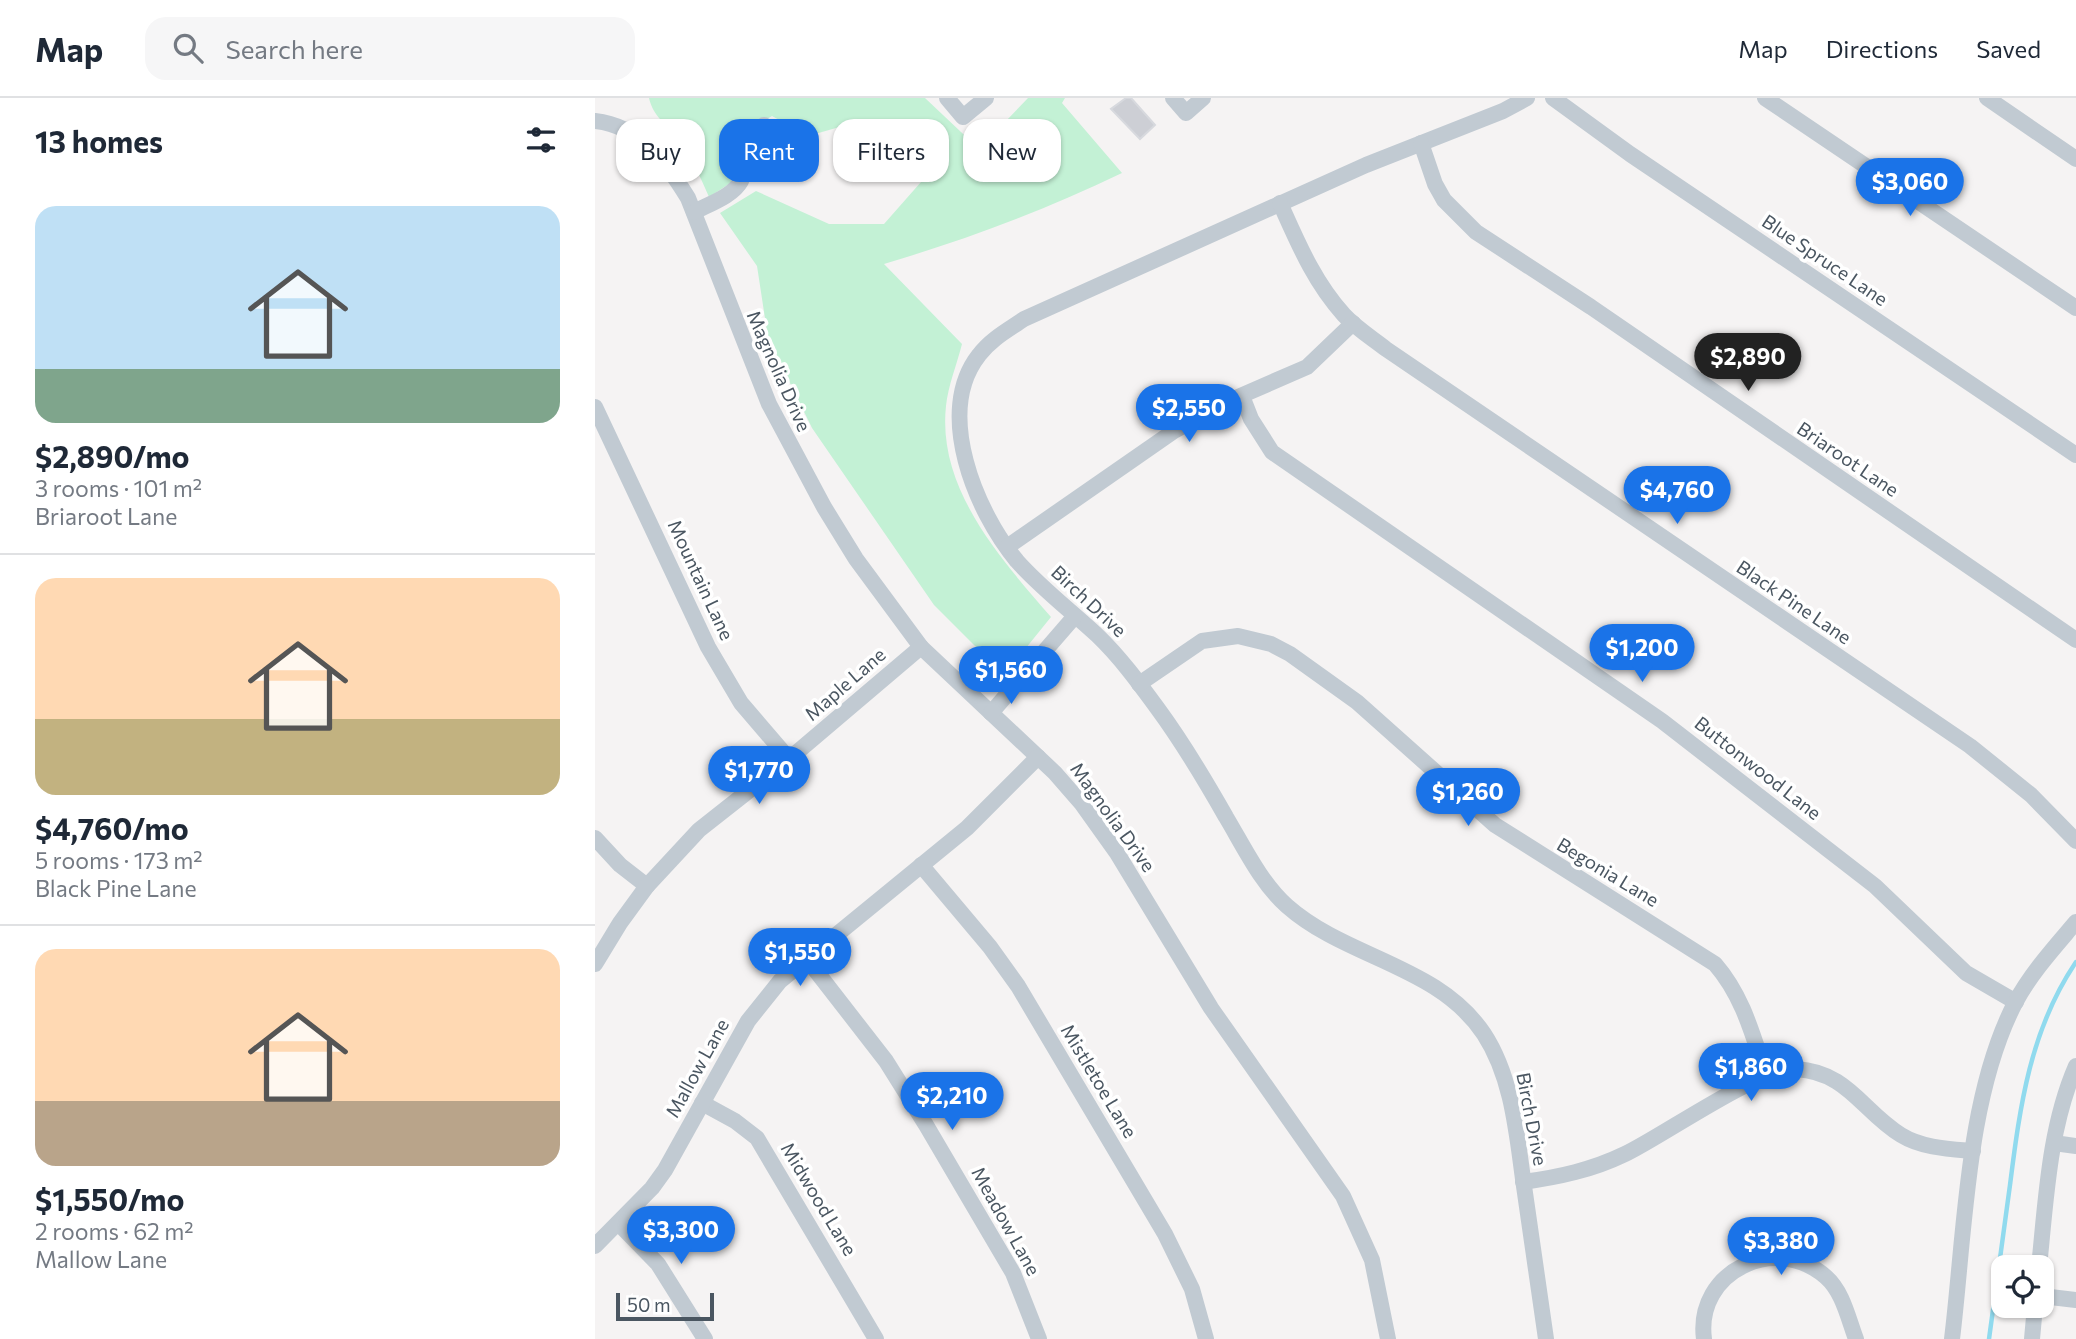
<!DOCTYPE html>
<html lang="en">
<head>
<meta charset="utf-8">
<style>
  :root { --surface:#fff; --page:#f6f6f7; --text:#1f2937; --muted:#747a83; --line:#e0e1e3; --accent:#1a73e8 }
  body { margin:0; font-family:Commissioner,sans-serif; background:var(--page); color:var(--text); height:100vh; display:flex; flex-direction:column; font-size:26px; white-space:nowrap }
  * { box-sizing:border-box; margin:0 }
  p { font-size:23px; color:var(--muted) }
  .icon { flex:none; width:38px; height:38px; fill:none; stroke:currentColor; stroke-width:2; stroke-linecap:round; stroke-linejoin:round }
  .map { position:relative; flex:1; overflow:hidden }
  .details { display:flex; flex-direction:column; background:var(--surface); width:595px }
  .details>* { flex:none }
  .banner { position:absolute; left:21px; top:21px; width:665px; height:63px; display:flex; gap:14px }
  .tools { position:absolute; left:1396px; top:1157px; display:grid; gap:14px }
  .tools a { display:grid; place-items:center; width:63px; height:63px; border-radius:14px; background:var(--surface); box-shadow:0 2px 5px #0004; font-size:35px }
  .scale { position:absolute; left:21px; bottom:18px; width:98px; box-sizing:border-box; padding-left:7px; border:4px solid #4a5661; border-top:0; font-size:19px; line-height:24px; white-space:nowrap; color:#4a5661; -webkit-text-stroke:5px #fff; paint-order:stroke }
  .price { position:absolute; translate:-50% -60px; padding:0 16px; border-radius:24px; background:var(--accent); color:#fff; font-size:23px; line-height:46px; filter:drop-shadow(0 2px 4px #0008) }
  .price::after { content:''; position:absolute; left:50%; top:42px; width:21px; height:16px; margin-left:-10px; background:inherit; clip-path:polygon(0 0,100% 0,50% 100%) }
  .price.on { background:#222; color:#fff }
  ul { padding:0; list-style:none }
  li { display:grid; align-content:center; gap:14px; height:371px; padding:0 35px }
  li+li { border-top:2px solid var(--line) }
  li span { display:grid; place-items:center; height:217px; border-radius:21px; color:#555 }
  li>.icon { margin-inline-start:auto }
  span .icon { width:126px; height:126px; fill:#fffc; stroke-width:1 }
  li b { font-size:30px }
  h2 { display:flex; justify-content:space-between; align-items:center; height:84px; padding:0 35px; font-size:30px }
  .pill { padding:0 24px; border-radius:21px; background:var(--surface); box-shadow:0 2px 5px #0004; font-size:24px; line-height:63px }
  .pill.on { background:var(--accent); color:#fff }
  header { display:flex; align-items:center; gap:42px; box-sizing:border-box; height:98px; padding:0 35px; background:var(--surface); border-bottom:2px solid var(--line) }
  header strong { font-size:33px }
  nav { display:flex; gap:38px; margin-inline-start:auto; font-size:24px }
  .search { width:490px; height:63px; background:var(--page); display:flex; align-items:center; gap:18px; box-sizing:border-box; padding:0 24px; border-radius:21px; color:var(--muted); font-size:26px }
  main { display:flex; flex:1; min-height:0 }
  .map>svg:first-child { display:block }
  .green { fill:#c3f1d5 }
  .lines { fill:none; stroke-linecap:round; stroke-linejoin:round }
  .stream { stroke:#90daee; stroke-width:4.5 }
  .building { fill:#cdcfd5; stroke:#d7d9de; stroke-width:2 }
  .minor { stroke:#c1cad2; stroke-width:16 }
  .labels { text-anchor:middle; stroke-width:7; stroke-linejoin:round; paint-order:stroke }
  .street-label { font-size:19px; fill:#4a5661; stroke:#fff }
</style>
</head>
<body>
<header>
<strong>Map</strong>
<div class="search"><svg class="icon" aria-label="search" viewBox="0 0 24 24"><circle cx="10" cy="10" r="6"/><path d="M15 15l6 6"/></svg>Search here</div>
<nav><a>Map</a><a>Directions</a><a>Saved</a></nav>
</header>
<main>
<section class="details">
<h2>13 homes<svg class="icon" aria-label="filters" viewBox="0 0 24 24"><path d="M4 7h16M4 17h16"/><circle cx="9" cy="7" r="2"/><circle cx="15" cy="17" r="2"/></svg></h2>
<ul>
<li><span style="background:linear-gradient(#bfe0f5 75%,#7fa58c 0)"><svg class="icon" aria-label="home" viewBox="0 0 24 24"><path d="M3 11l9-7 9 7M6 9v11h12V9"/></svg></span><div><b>$2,890/mo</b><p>3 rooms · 101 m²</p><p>Briaroot Lane</p></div></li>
<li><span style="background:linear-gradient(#ffd9b3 65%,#c2b280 0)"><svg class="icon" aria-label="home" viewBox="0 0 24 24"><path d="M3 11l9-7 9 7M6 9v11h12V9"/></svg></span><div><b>$4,760/mo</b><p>5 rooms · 173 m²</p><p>Black Pine Lane</p></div></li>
<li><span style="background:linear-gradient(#ffd9b3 70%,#b9a48a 0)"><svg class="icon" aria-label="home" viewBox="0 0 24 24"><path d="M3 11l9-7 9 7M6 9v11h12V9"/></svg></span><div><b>$1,550/mo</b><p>2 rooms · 62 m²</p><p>Mallow Lane</p></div></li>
</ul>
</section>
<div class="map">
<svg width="1481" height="1241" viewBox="0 0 1481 1241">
  <rect width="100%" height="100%" fill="#f5f3f3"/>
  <path class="green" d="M54,0H330L384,51L433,0H470L467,5L527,75C448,113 373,141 289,166L367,246C362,266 353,288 351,308C342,391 406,461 456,519L409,577L339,507L217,330L173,240L162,168L125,115L161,93L234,126H289L326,84L277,43L248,28L213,38L177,18L130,46L138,57L129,71L137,84L114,99C105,78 96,59 82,40C71,26 58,18 54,0Z"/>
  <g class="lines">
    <path class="stream" d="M1394,1241C1401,1190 1408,1138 1415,1087C1425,1008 1435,932 1481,864"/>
  </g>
  <g class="building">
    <path d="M531,0H536L560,27L545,41L516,11Z"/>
    <path d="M188,29L208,54L189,66L170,43Z"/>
  </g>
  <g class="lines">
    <g class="minor">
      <path d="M352,0L368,19L391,0"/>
      <path d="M578,0L591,15L608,0"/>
      <path d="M932,0L908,13L771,67L429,221C413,232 396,241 384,257C339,314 381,414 422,463C446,490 475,512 502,537C525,559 544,585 563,611C588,645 610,682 631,719C649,749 666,785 692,808C752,861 843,867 889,936C919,982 922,1042 930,1095C937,1144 944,1192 951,1241"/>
      <path d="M958,0L1035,56L1481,357"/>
      <path d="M1170,0L1481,210"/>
      <path d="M1392,0L1481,61"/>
      <path d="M0,23C45,28 71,64 93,100L174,306L229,409L261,461L326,549L460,675L487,706L522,755L616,910L748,1098L777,1162L793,1241"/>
      <path d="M826,45L840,86L849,102L881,134L996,209L1481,542"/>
      <path d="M685,105C703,145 719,184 749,217C761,230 777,240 791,251L1375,648L1436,697L1481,743"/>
      <path d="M99,114C114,106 138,98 146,83C157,61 144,52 169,27"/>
      <path d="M647,298L656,321L677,354L1067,623L1280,788L1371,875L1421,904"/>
      <path d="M0,309L113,549L146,605L194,661"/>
      <path d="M412,449L579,333L636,302L712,269L758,225"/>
      <path d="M544,586L607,543L643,538L676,546L695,556L762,604L900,727L1120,866C1148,898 1158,938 1171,977"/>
      <path d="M396,615L480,518"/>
      <path d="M0,740L25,767L52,788"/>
      <path d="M326,767L395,849L423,888L570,1136L597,1191L611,1241"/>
      <path d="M211,860L291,963L331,1027L418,1175L444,1241"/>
      <path d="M0,866L25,825L52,788L104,732L194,661L326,549"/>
      <path d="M107,1005L140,1023L162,1040L281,1241"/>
      <path d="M1459,1045L1481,1048"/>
      <path d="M928,1084C964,1079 997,1072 1030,1056C1068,1038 1166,968 1201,971C1253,974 1267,1013 1306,1037C1327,1050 1354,1051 1378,1053"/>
      <path d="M24,1126L63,1166L110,1241"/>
      <path d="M0,1148L57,1090L70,1072L153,923L185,883L372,730L443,659"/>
      <path d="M1444,1169C1451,1102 1454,1030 1481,968"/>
      <path d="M1447,1198L1481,1202"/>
      <path d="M1109,1241C1100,1173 1181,1135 1231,1179C1248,1194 1253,1220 1261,1241"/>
      <path d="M1357,1241C1370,1135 1371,1000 1420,905C1436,875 1459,850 1481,824"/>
      <path d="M1437,1241L1440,1208"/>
    </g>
  </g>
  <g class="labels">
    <g class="street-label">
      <text transform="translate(1230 162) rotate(34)" y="7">Blue Spruce Lane</text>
      <text transform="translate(184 273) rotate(66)" y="7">Magnolia Drive</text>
      <text transform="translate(1253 361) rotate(34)" y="7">Briaroot Lane</text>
      <text transform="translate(106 482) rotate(65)" y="7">Mountain Lane</text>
      <text transform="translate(494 503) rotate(43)" y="7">Birch Drive</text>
      <text transform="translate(1199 504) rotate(34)" y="7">Black Pine Lane</text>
      <text transform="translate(250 586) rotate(-41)" y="7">Maple Lane</text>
      <text transform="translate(1163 670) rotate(38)" y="7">Buttonwood Lane</text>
      <text transform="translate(518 719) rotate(54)" y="7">Magnolia Drive</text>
      <text transform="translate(1013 774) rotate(31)" y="7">Begonia Lane</text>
      <text transform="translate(102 970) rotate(-61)" y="7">Mallow Lane</text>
      <text transform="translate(504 983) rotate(59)" y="7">Mistletoe Lane</text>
      <text transform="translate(937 1021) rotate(79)" y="7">Birch Drive</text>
      <text transform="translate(224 1101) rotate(59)" y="7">Midwood Lane</text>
      <text transform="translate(411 1123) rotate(61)" y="7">Meadow Lane</text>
    </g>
  </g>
</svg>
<div class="tools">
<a><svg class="icon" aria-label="locate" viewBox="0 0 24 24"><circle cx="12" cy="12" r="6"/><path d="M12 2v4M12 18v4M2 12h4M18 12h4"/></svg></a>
</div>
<div class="scale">50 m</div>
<b class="price" style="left:1315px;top:120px">$3,060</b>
<b class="price on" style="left:1153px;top:295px">$2,890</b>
<b class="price" style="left:594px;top:346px">$2,550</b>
<b class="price" style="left:1082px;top:428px">$4,760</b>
<b class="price" style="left:1047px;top:586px">$1,200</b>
<b class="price" style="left:416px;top:608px">$1,560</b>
<b class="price" style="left:164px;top:708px">$1,770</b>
<b class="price" style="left:873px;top:730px">$1,260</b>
<b class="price" style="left:205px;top:890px">$1,550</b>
<b class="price" style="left:1156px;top:1005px">$1,860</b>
<b class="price" style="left:357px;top:1034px">$2,210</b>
<b class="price" style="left:86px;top:1168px">$3,300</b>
<b class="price" style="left:1186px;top:1179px">$3,380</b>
<div class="banner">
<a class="pill">Buy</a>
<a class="pill on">Rent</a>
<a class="pill">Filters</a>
<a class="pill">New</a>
</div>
</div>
</main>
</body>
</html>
